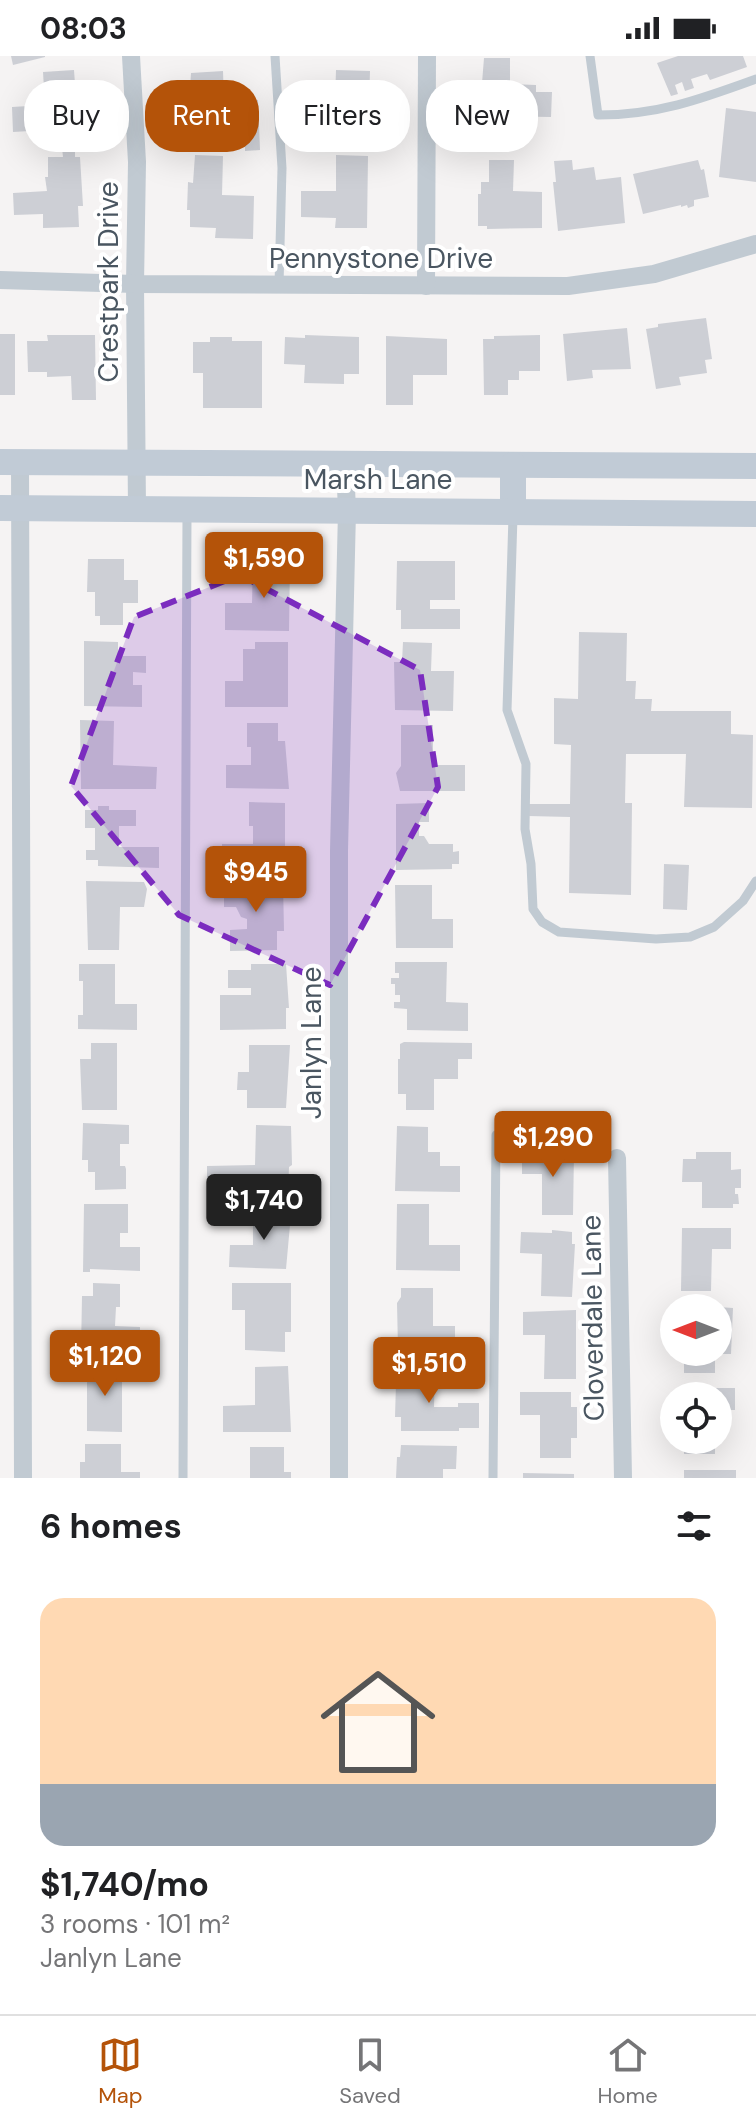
<!DOCTYPE html>
<html lang="en">
<head>
<meta charset="utf-8">
<style>
  :root { --surface:#fff; --page:#f6f6f6; --text:#202124; --muted:#757577; --line:#e0e0e0; --accent:#b45309 }
  body { margin:0; font-family:"DM Sans",sans-serif; background:var(--page); color:var(--text); height:100vh; display:flex; flex-direction:column; font-size:30px; white-space:nowrap }
  * { box-sizing:border-box; margin:0 }
  p { font-size:26px; color:var(--muted) }
  .icon { flex:none; width:44px; height:44px; fill:none; stroke:currentColor; stroke-width:2; stroke-linecap:round; stroke-linejoin:round }
  .map { position:relative; height:1422px; overflow:hidden }
  .panel { display:flex; flex-direction:column; background:var(--surface); flex:1 }
  .panel>* { flex:none }
  .top-card { position:absolute; left:24px; top:24px; width:708px; height:72px; display:flex; gap:16px }
  .needle { width:52px; rotate:270deg }
  .controls { position:absolute; left:660px; top:1238px; display:grid; gap:16px }
  .controls a { display:grid; place-items:center; width:72px; height:72px; border-radius:50%; background:var(--surface); box-shadow:0 8px 32px #0002; font-size:40px }
  .price { position:absolute; translate:-50% -68px; padding:0 18px; border-radius:8px; background:var(--accent); color:#fff; font-size:26px; line-height:52px; filter:drop-shadow(0 2px 4px #0008) }
  .price::after { content:''; position:absolute; left:50%; top:48px; width:24px; height:18px; margin-left:-12px; background:inherit; clip-path:polygon(0 0,100% 0,50% 100%) }
  .price.selected { background:#222; color:#fff }
  ul { padding:0; list-style:none }
  li { display:grid; align-content:center; gap:16px; height:424px; padding:0 40px }
  li+li { border-top:2px solid var(--line) }
  li span { display:grid; place-items:center; height:248px; border-radius:24px; color:#555 }
  li>.icon { margin-inline-start:auto }
  span .icon { width:144px; height:144px; fill:#fffc; stroke-width:1 }
  li b { font-size:34px }
  h2 { display:flex; justify-content:space-between; align-items:center; height:96px; padding:0 40px; font-size:34px }
  .pill { padding:0 28px; border-radius:32px; background:var(--surface); box-shadow:0 8px 32px #0002; font-size:28px; line-height:72px }
  .pill.selected { background:var(--accent); color:#fff }
  .status { display:flex; justify-content:space-between; align-items:center; height:56px; padding:0 40px; background:var(--surface); direction:ltr }
  .status svg { height:22px; fill:currentColor }
  .tab-bar { display:flex; justify-content:space-around; align-items:center; height:112px; border-top:2px solid var(--line); background:var(--surface); font-size:22px; color:var(--muted) }
  .tab-bar a { display:grid; justify-items:center; gap:4px }
  .tab-bar .selected { color:var(--accent) }
  .map>svg:first-child { display:block }
  .building { fill:#cdcfd5 }
  .lines { fill:none; stroke-linecap:round; stroke-linejoin:round }
  .lane { stroke:#c1cad2; stroke-width:9 }
  .street { stroke:#c1cad2; stroke-width:18 }
  .secondary { stroke:#c1cbd6; stroke-width:26 }
  .marked { fill:#7b2cbf; fill-opacity:0.2; stroke:#7b2cbf; stroke-width:6; stroke-dasharray:16 10; stroke-linejoin:round }
  .labels { text-anchor:middle; stroke-width:8; stroke-linejoin:round; paint-order:stroke }
  .street-label { font-size:28px; fill:#4a5661; stroke:#fff }
</style>
</head>
<body>
<div class="status"><b>08:03</b><svg viewBox="0 0 49 12"><path d="M0 12V9h3v3zM5 12V6h3v6zM10 12V3h3v9zM15 12V0h3v12zM26 1h20v11H26zM47 4h2v5h-2z"/></svg></div>
<div class="map">
<svg width="756" height="1422" viewBox="0 0 756 1422">
  <rect width="100%" height="100%" fill="#f5f3f3"/>
  <g class="building">
    <path d="M11,0H45V1L13,9Z"/>
    <path d="M678,0H743L747,11L710,24L707,18L691,23L694,32L685,35L682,26L675,29L678,38L671,40L657,7Z"/>
    <path d="M484,2H510V28L536,29V36H552L551,61L484,60V52H480Z"/>
    <path d="M74,14L76,42H80L81,66H77L78,78L48,80L47,74L13,76L12,51L45,49L43,16Z"/>
    <path d="M336,14L370,15L368,82L335,81V71H302L303,45L335,46Z"/>
    <path d="M223,15L224,46L258,44L260,94L245,95V91L222,92L221,81L195,82L190,32L191,17Z"/>
    <path d="M726,52L756,56V126L719,121Z"/>
    <path d="M62,92H75V101H80L83,150H78L79,171L43,172V158L14,159L13,137L47,135L45,121H48V101H63Z"/>
    <path d="M195,99L223,100L222,139L254,140L253,183L215,182L216,172L190,171V154H187L188,126L193,127Z"/>
    <path d="M336,99L368,100L367,172H335L336,162L301,161V135H336Z"/>
    <path d="M489,104H514L513,135L542,136V172L487,173V170H478V138H481V126H489Z"/>
    <path d="M572,104L573,114L594,111L596,124L621,121L625,167L558,175L553,126H556L554,105Z"/>
    <path d="M698,104L701,114L704,113L709,141L694,144V150L688,152L687,149L681,151V149L643,158L633,118Z"/>
    <path d="M706,262L712,303L705,304L707,317L679,321L681,329L656,333L646,273L658,271V268Z"/>
    <path d="M627,272L631,313L592,314L593,322L567,325L563,278Z"/>
    <rect x="0" y="278" width="15" height="61"/>
    <path d="M47,279H95L96,344H72L71,320L47,321V316H28L27,285H48Z"/>
    <path d="M305,279L359,281V318H344V328L304,327L305,309L284,308L285,281L305,282Z"/>
    <path d="M540,279V315H519V324H508V339H484L483,283H494V280Z"/>
    <path d="M386,280L447,283V319H413V349H386Z"/>
    <path d="M210,281H232V285H262V352H203V317H193V286H210Z"/>
    <path d="M88,503H124V524H138V547H123V569H100V560H95V536H87Z"/>
    <path d="M253,505H290L289,575L225,574V547H252Z"/>
    <path d="M397,505H455V544H430V553H460V573H401V554H396Z"/>
    <path d="M579,576L627,577L626,625H636L635,643H652L651,655H731V678L753,679L752,752L684,751L686,698H626L625,747H632L631,839L569,837L570,761L528,760V748H570L571,689L554,688V642L578,643Z"/>
    <path d="M84,585L118,586V600H146V617L133,616V629H142V651L84,650Z"/>
    <path d="M255,586H288V651H225V625H243V593H255Z"/>
    <path d="M403,586L432,587L431,615H454L453,655L395,654L394,606H402Z"/>
    <path d="M80,664L114,665L113,709L157,711L156,733H81Z"/>
    <path d="M247,667H278V685H285L289,733L226,732V709H251V691H247Z"/>
    <path d="M401,669H433V709H465V735H400L396,717L401,710Z"/>
    <path d="M249,746L285,747V814L222,813V788H253V770H249Z"/>
    <path d="M429,747V766H419V780H424L429,788H453V796L459,795V808H452V813L396,814V748Z"/>
    <path d="M98,750H109V754H136V770H119V791H159V812L98,810V804H86V794H95V772H85V754H98Z"/>
    <path d="M664,808L689,809L687,854L663,853Z"/>
    <path d="M224,823H238L241,828L283,827L284,875H277V894L230,895V874L247,873V863L241,861L236,851H224Z"/>
    <path d="M86,825L144,826L147,833L144,851H120L119,894H88Z"/>
    <path d="M395,829H432V863H453V892H396Z"/>
    <path d="M395,906H447L446,946L468,947V975L407,974V953L394,952V946H400V939H395V928H391V922H399V917H395Z"/>
    <path d="M79,908H115V948H137V974L78,973V959H83V925H79Z"/>
    <path d="M251,908H286L289,952H286V973L220,974V939H251V932H228V914H251Z"/>
    <path d="M404,986L472,987V1003H458V1023H434V1054H406V1038H398V1003H400V988Z"/>
    <path d="M91,987H117V1054H82L80,1003H91Z"/>
    <path d="M249,989H290L286,1052H247V1034H237L238,1016H249Z"/>
    <path d="M83,1067L129,1069V1088H120V1110H125L126,1113V1133L95,1134V1116H88V1104H82Z"/>
    <path d="M256,1069L291,1070L292,1109L289,1111L288,1136L207,1133V1110L255,1109Z"/>
    <path d="M397,1070L428,1071V1096H440V1110H460V1136L395,1135Z"/>
    <path d="M522,1095L574,1096L573,1159H542V1118H522Z"/>
    <path d="M696,1096H731V1114L741,1113V1132H735V1138H738L739,1148H733V1152H702V1126H682L683,1103H696Z"/>
    <path d="M84,1148H128V1177H120V1191H140V1215L90,1213V1216H83Z"/>
    <path d="M397,1148H429V1189H460V1215L396,1214Z"/>
    <path d="M253,1152H283V1161H287L286,1169H290L286,1213L229,1211L230,1189H253Z"/>
    <path d="M682,1172H731V1193H712L711,1235H681Z"/>
    <path d="M552,1174L572,1176V1188H575L572,1241L541,1240L542,1198L520,1197L521,1176L552,1177Z"/>
    <path d="M93,1227L120,1228V1251H116L115,1270L140,1271V1295H81L82,1240H93Z"/>
    <path d="M232,1227H291V1276H285V1296L245,1294V1254H232Z"/>
    <path d="M401,1232H433V1270H455V1293H398L397,1247L401,1241Z"/>
    <path d="M718,1251L733,1252L731,1298H718Z"/>
    <path d="M576,1254V1323H544L545,1279H523V1256Z"/>
    <rect x="684" y="1296" width="31" height="21"/>
    <path d="M87,1308H122V1376L87,1375Z"/>
    <path d="M288,1310L291,1376H223V1350L255,1349V1311Z"/>
    <path d="M401,1312H435L434,1351H458V1347H479V1372H459V1375H401V1361H395L396,1327H401Z"/>
    <path d="M684,1332H735V1354H718V1340H684Z"/>
    <path d="M520,1336H571V1351H577V1382H571V1402H540V1359H520Z"/>
    <rect x="684" y="1384" width="31" height="14"/>
    <path d="M85,1388H121V1416H140V1422H80V1406H85Z"/>
    <path d="M401,1389L457,1390L456,1413H443V1422H396L397,1401H400Z"/>
    <path d="M250,1391H284V1416H291V1422H250Z"/>
    <rect x="684" y="1414" width="52" height="8"/>
    <path d="M523,1417L574,1418V1422H523Z"/>
  </g>
  <g class="lines">
    <g class="lane">
      <path d="M275,0L282,112L279,229"/>
      <path d="M590,0L598,59C658,59 701,43 756,23"/>
      <path d="M513,460L507,654L526,708L525,773L531,808L533,853L542,866L559,876L656,883L690,881L714,871L743,845L756,825"/>
      <path d="M183,1422L187,457"/>
      <path d="M493,1422L496,1079"/>
    </g>
    <g class="street">
      <path d="M131,0L137,106L135,228L137,453"/>
      <path d="M0,224L135,228L568,230L654,218L756,188"/>
      <path d="M426,230L427,0"/>
      <path d="M20,406L23,1422"/>
      <path d="M617,1102L623,1422"/>
      <path d="M339,1422V795L347,455L345,408"/>
    </g>
    <g class="secondary">
      <path d="M0,406L756,410"/>
      <path d="M513,409V456"/>
      <path d="M0,452L756,458"/>
    </g>
  </g>
  <path class="marked" d="M240,519L420,614L438,731L330,929L179,859L71,730L134,561Z"/>
  <g class="labels">
    <g class="street-label">
      <text x="381" y="212">Pennystone Drive</text>
      <text transform="translate(108 226) rotate(-90)" y="10">Crestpark Drive</text>
      <text x="378" y="433">Marsh Lane</text>
      <text transform="translate(311 987) rotate(-90)" y="10">Janlyn Lane</text>
      <text transform="translate(592 1262) rotate(-91)" y="10">Cloverdale Lane</text>
    </g>
  </g>
</svg>
<div class="controls">
<a><svg class="needle" viewBox="-14 -14 28 28"><path d="M0-13l5 13h-10z" fill="#e53935"/><path d="M0 13l5-13h-10z" fill="#757577"/></svg></a>
<a><svg class="icon" aria-label="locate" viewBox="0 0 24 24"><circle cx="12" cy="12" r="6"/><path d="M12 2v4M12 18v4M2 12h4M18 12h4"/></svg></a>
</div>
<b class="price" style="left:264px;top:544px">$1,590</b>
<b class="price" style="left:256px;top:858px">$945</b>
<b class="price" style="left:553px;top:1123px">$1,290</b>
<b class="price selected" style="left:264px;top:1186px">$1,740</b>
<b class="price" style="left:105px;top:1342px">$1,120</b>
<b class="price" style="left:429px;top:1349px">$1,510</b>
<div class="top-card">
<a class="pill">Buy</a>
<a class="pill selected">Rent</a>
<a class="pill">Filters</a>
<a class="pill">New</a>
</div>
</div>
<section class="panel">
<h2>6 homes<svg class="icon" aria-label="filters" viewBox="0 0 24 24"><path d="M4 7h16M4 17h16"/><circle cx="9" cy="7" r="2"/><circle cx="15" cy="17" r="2"/></svg></h2>
<ul>
<li><span style="background:linear-gradient(#ffd9b3 75%,#9aa5b1 0)"><svg class="icon" aria-label="home" viewBox="0 0 24 24"><path d="M3 11l9-7 9 7M6 9v11h12V9"/></svg></span><div><b>$1,740/mo</b><p>3 rooms · 101 m²</p><p>Janlyn Lane</p></div></li>
</ul>
</section>
<nav class="tab-bar">
<a class="selected"><svg class="icon" aria-label="map" viewBox="0 0 24 24"><path d="M3 6l6-2 6 2 6-2v14l-6 2-6-2-6 2zM9 4v14M15 6v14"/></svg>Map</a>
<a><svg class="icon" aria-label="saved" viewBox="0 0 24 24"><path d="M7 4h10v16l-5-4-5 4z"/></svg>Saved</a>
<a><svg class="icon" aria-label="home" viewBox="0 0 24 24"><path d="M3 11l9-7 9 7M6 9v11h12V9"/></svg>Home</a>
</nav>
</body>
</html>
